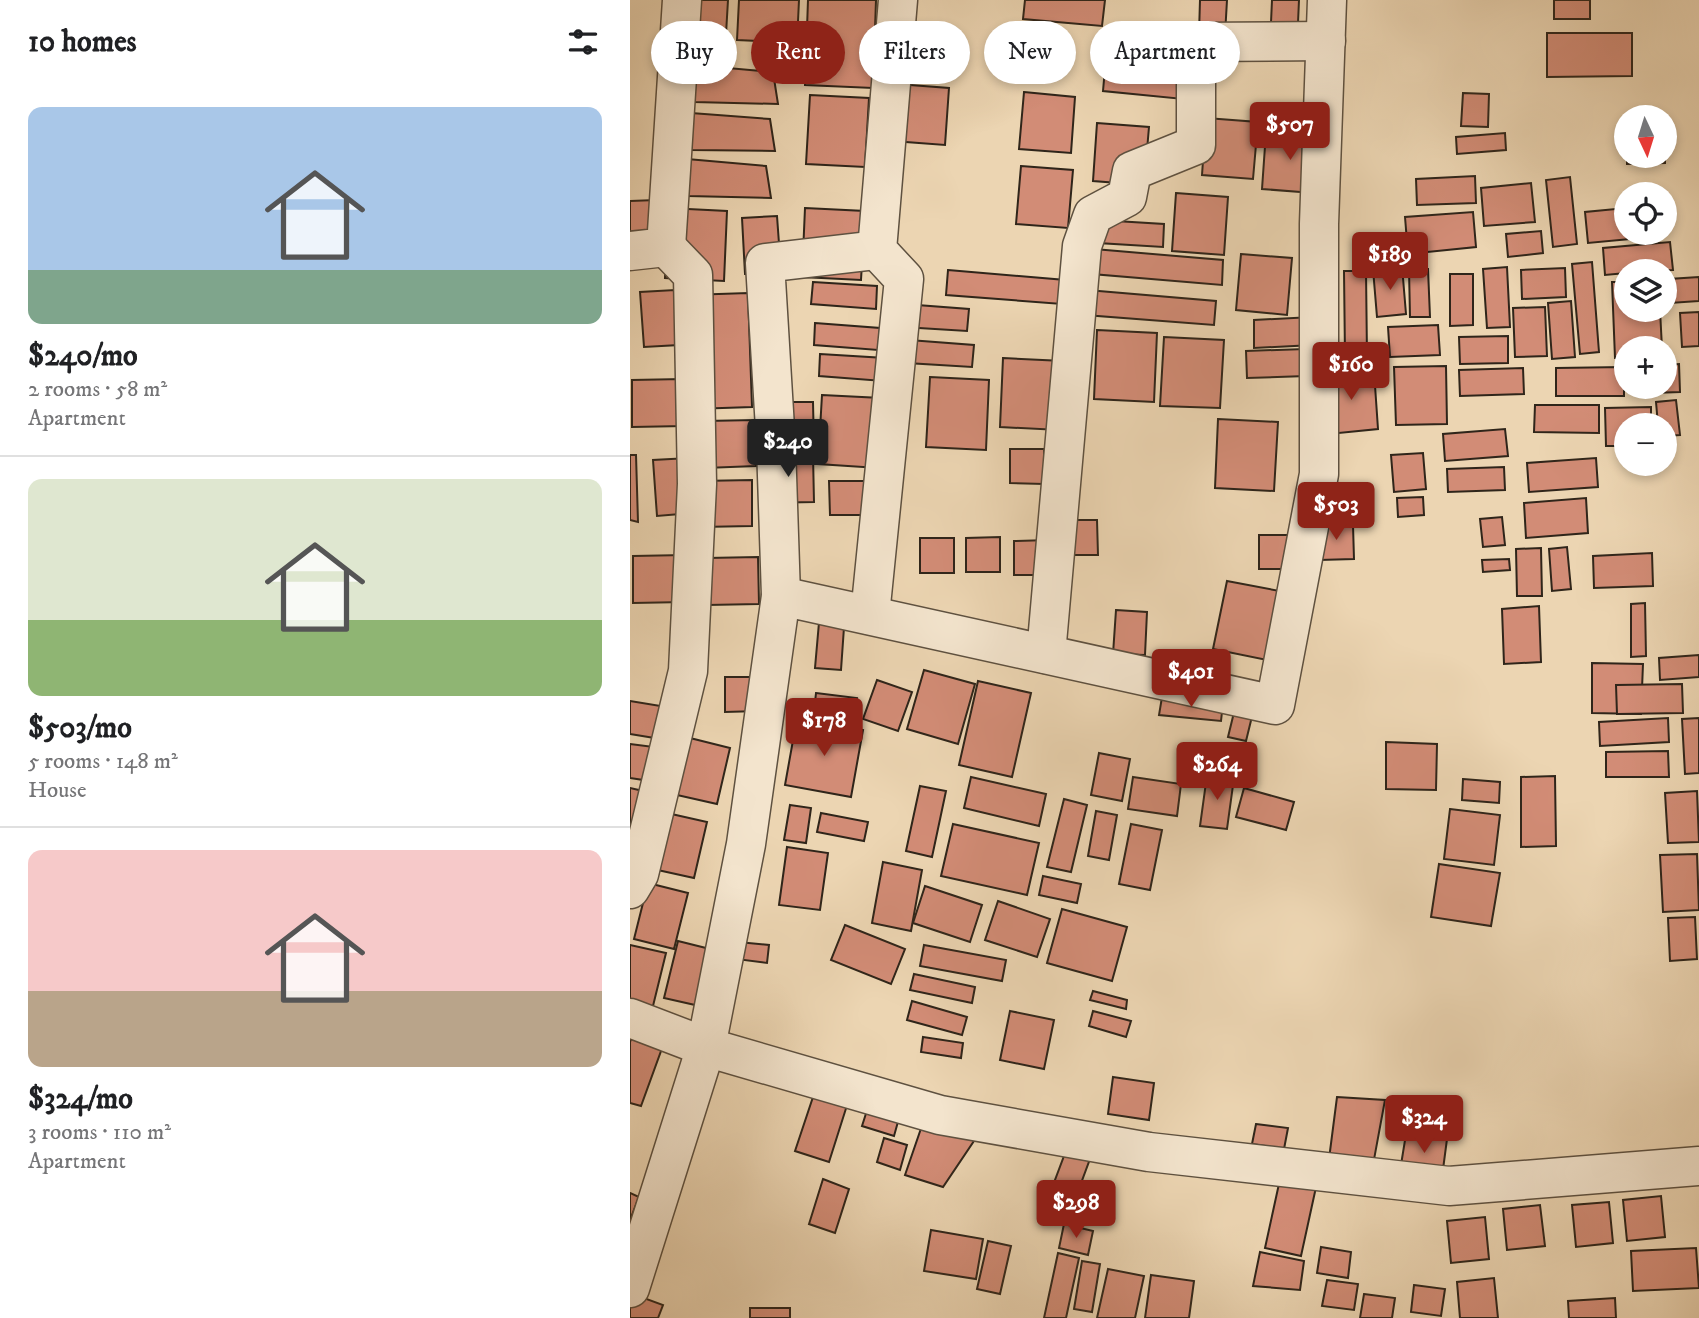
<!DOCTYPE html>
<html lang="en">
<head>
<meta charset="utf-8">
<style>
  :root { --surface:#fff; --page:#f6f6f6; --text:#202124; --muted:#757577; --line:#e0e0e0; --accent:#8f2418 }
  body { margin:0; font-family:"IM FELL DW Pica",serif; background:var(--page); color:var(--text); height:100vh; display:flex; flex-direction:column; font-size:26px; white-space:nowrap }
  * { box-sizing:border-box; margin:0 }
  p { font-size:23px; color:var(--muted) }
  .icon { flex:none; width:38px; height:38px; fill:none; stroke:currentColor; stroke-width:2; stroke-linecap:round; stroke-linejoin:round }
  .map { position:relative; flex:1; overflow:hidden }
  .details { display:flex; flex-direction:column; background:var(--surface); width:630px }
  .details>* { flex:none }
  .hud { position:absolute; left:21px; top:21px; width:665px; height:63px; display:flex; gap:14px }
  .needle { width:46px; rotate:176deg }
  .controls { position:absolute; left:984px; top:105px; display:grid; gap:14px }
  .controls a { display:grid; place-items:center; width:63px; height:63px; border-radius:50%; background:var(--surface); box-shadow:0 4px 10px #0003; font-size:35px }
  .price { position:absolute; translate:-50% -60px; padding:0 16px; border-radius:7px; background:var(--accent); color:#fff; font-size:23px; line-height:46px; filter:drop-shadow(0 2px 4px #0008) }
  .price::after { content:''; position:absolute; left:50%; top:42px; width:21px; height:16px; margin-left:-10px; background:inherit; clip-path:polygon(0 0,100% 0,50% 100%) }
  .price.selected { background:#222; color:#fff }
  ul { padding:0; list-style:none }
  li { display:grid; align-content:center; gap:14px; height:371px; padding:0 28px }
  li+li { border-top:2px solid var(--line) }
  li span { display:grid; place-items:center; height:217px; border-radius:14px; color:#555 }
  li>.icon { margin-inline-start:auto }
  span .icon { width:126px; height:126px; fill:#fffc; stroke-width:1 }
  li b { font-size:30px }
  h2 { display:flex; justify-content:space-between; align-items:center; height:84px; padding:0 28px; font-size:30px }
  .chip { padding:0 24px; border-radius:32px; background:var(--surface); box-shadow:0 4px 10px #0003; font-size:24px; line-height:63px }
  .chip.selected { background:var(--accent); color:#fff }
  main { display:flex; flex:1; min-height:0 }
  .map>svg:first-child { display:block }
  .building { fill:#d28c76; stroke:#2f251a; stroke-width:2 }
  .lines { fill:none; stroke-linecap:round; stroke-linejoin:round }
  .minor-casing { stroke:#5e5140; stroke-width:41 }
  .minor { stroke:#f3e4cd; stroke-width:38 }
</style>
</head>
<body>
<main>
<section class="details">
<h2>10 homes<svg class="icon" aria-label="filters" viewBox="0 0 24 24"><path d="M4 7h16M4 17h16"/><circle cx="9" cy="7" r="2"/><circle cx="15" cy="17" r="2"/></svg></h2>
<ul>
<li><span style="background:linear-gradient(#a9c7e8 75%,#7fa58c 0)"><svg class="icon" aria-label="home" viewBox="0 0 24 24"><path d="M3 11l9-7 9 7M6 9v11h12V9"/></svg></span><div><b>$240/mo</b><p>2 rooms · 58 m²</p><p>Apartment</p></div></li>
<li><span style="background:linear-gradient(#dfe7d0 65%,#8fb573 0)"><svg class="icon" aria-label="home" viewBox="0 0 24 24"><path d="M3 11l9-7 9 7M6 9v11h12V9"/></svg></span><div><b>$503/mo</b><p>5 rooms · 148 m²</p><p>House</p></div></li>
<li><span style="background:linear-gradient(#f6c9c9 65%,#b9a48a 0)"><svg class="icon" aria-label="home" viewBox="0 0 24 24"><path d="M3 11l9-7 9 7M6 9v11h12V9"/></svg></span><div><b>$324/mo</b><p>3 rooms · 110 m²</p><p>Apartment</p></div></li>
</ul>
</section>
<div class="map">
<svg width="1069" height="1318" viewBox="0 0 1069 1318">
  <rect width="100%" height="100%" fill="#ecd5b2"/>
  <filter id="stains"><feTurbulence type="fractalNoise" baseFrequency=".00286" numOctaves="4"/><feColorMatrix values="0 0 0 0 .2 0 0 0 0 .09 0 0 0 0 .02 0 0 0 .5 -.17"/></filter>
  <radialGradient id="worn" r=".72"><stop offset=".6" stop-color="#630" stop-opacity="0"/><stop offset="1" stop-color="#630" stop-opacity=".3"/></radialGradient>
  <g class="building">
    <path d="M38,0H98L95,51L36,48Z"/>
    <path d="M109,0H169L167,43L107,40Z"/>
    <path d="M178,0H246L243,88L175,85Z"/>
    <path d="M395,0H475L472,26L393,19Z"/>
    <path d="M570,0H597L595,35L569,34Z"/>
    <path d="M642,0H669L667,46L640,45Z"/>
    <rect x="924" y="0" width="36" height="19"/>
    <path d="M917,33H1002V76L917,77Z"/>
    <path d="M478,35L557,43L553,99L473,91Z"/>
    <path d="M64,65L143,72L148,104L64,102Z"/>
    <path d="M267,84L319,88L315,145L263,141Z"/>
    <path d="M394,92L445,97L441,153L389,149Z"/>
    <path d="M833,93L859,94L858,127L831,126Z"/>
    <path d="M180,95L239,98L235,167L176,164Z"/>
    <path d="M61,113L140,119L145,151L61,150Z"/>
    <path d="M576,118L628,122L623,179L572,175Z"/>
    <path d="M467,123L519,127L514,185L463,181Z"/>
    <path d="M636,132L688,136L683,193L632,189Z"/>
    <path d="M875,133L876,150L827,154L826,137Z"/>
    <path d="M1035,136V163L997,164V156H1034Z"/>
    <path d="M57,159L136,166L141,198L58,196Z"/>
    <path d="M391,166L443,170L438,228L386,224Z"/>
    <path d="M845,176L846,203L787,205L786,179Z"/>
    <path d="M940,177L947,244L923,247L916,180Z"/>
    <path d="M901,183L905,222L854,226L851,188Z"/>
    <path d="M546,193L598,197L594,255L542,251Z"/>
    <path d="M26,200L30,255L0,257V201Z"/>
    <path d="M38,208L97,211L94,281L35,278Z"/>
    <path d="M175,208L235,211L231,280L172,277Z"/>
    <path d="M996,208V233H1032V236L958,243L955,212Z"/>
    <path d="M843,212L846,247L778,254L775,217Z"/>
    <path d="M147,216L151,271L115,274L112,218Z"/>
    <path d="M469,220L534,224L533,247L468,243Z"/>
    <path d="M911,231L913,253L878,257L876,234Z"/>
    <path d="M1040,242L1043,270L996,271V273L975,275L973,248Z"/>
    <path d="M464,249L593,260L592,285L462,274Z"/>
    <path d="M611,254L662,258L657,315L606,310Z"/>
    <path d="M962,262L969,352L950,354L942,264Z"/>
    <path d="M772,266L776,314L747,317L743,269Z"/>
    <path d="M877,267L880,327L857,328L853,269Z"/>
    <path d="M935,268L936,297L892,299L891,270Z"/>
    <path d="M779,269H798L800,317H780Z"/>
    <path d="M318,270L447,281L445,305L316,295Z"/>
    <path d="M714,271H736L737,357H715Z"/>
    <path d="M820,274H843V325L820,326Z"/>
    <path d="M1069,277V301L1040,303L1039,279Z"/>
    <path d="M183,282L247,286L246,309L181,304Z"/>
    <path d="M982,282H996V310H1030L1032,348H996V357L985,358Z"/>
    <path d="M45,290L49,345L14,347L10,292Z"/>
    <path d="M457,290L586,301L584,325L455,315Z"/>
    <path d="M118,293L122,407L63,409L59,295Z"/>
    <path d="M941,301L945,357L922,359L918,303Z"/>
    <path d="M274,304L339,309L337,331L273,327Z"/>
    <path d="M915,307L917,356L885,357L883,308Z"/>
    <path d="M1069,312V346L1052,347L1050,313Z"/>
    <path d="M682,317L683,345L624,348V320Z"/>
    <path d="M185,323L250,328L248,350L184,345Z"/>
    <path d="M808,325L810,355L760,357L758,327Z"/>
    <path d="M467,330L527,333L524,402L464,399Z"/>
    <path d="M878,336V363L830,364L829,337Z"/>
    <path d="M534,337L594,340L590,408L530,406Z"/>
    <path d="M279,340L344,345L342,367L277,363Z"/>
    <path d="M675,349L676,376L617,378L616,351Z"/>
    <path d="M190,354L255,358L253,381L189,376Z"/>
    <path d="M373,358L433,361L429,430L370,427Z"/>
    <path d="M1049,364L1050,392L1022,393V387H1034V365Z"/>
    <path d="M816,366L817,424L766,425L764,367Z"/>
    <path d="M994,367V396H926V368Z"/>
    <path d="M893,368L894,394L830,396L829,370Z"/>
    <path d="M744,371L748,429L699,434L695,375Z"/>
    <path d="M300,377L359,380L356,450L296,447Z"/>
    <path d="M53,379L54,426L2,427V380Z"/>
    <path d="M192,395L251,398L248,468L188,464Z"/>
    <path d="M1046,400L1050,435L1034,436V425H1028L1026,402Z"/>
    <path d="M131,402H183L184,448L132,449Z"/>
    <path d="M905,405H969V433L904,432Z"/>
    <path d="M1021,407V425H996V446H976L975,408Z"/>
    <path d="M588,419L648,422L644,491L585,488Z"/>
    <path d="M126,420V466L75,468L74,421Z"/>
    <path d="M875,429L878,456L815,461L813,434Z"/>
    <path d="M380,449H414V484L380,483Z"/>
    <path d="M793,453L796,489L764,492L761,455Z"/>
    <path d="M0,455H6L8,522L0,520Z"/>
    <path d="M183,455L184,502L132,503L131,456Z"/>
    <path d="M59,458L62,513L27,516L23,460Z"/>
    <path d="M966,458L968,487L899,492L897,463Z"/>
    <path d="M874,467L875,490L818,492L817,469Z"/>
    <path d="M122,480V526L70,527V481Z"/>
    <path d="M199,481H234V515H200Z"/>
    <path d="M793,497L794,515L768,517L767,498Z"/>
    <path d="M956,498L958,533L896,538L894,503Z"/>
    <path d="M872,517L875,545L853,547L850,519Z"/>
    <path d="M434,520H467L468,555H434Z"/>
    <path d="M689,525H723L724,559L689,560Z"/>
    <rect x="629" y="535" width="34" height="34"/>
    <path d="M370,537V572H336V538Z"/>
    <rect x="290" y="538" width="34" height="35"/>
    <path d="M419,540V575H384V541Z"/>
    <path d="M937,547L941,589L922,591L919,549Z"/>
    <path d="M911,548L912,596H887L886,549Z"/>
    <path d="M1022,553L1023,586L964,588L963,556Z"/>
    <path d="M55,555V602L3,603V556Z"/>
    <path d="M128,557L129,604L77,605V558Z"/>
    <path d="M879,559L880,570L853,572L852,560Z"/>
    <path d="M597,581L655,592L642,661L583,649Z"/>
    <path d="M1015,603L1016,656L1001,657V604Z"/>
    <path d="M909,606L911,662L874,664L872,609Z"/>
    <path d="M486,610L517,612L515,655L483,654Z"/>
    <path d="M190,611L215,613L211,670L185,668Z"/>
    <path d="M1069,655V677L1030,680L1029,658Z"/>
    <path d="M962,663L1013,664L1011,714L962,713Z"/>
    <path d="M294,670L345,684L328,744L277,729Z"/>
    <path d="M95,677H129V711L95,712Z"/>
    <path d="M247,680L282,692L268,731L233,719Z"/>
    <path d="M348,681L401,693L382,777L329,765Z"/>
    <path d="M1052,684L1053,713L987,714L986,685Z"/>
    <path d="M186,693L227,698L225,717L184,712Z"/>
    <path d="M608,696L626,700L616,741L598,737Z"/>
    <path d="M532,697L593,703L591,721L529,715Z"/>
    <path d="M0,701L55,710L49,742L0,734Z"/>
    <path d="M167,718L233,730L221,797L155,785Z"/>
    <path d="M1038,718L1039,742L970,746L969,722Z"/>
    <path d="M1069,718V773L1055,774L1052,719Z"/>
    <path d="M60,738L100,748L87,804L47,795Z"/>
    <path d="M756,742L807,744L806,790L756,789Z"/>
    <path d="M0,744L32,748L27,782L0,778Z"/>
    <path d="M1038,751L1039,777H976V752Z"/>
    <path d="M469,753L500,759L492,801L461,795Z"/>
    <path d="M577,775L604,778L597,829L570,826Z"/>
    <path d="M925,776L926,846L891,847V777Z"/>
    <path d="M341,777L416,794L409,826L334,808Z"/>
    <path d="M503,777L551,784L547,816L498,809Z"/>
    <path d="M833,779L870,782L869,803L832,800Z"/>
    <path d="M290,786L316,791L302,857L276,851Z"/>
    <path d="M0,788L22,793L0,847Z"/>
    <path d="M614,788L664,802L656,830L606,817Z"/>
    <path d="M1067,791L1069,842L1038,843L1035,793Z"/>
    <path d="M434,799L457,805L441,872L417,867Z"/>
    <path d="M160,805L181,808L176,843L154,840Z"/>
    <path d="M820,809L870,815L864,865L814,859Z"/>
    <path d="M466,811L487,815L479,860L458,856Z"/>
    <path d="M37,813L77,822L64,878L23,869Z"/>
    <path d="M191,813L238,822L234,841L187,832Z"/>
    <path d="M323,824L409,843L397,895L311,876Z"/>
    <path d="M501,824L532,830L520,890L489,884Z"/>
    <path d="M157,847L198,853L190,910L149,905Z"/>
    <path d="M1067,854L1069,910L1033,912L1030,855Z"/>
    <path d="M253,862L292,870L281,931L242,923Z"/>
    <path d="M809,864L870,873L861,926L801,917Z"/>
    <path d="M413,876L451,884L447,903L409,895Z"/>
    <path d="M18,883L58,893L44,949L4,939Z"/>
    <path d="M295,886L352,905L340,942L283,923Z"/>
    <path d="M368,901L420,919L407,957L355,940Z"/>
    <path d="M432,909L497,927L482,981L417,963Z"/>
    <path d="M1065,917L1067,959L1040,961L1038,918Z"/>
    <path d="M215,925L275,949L261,984L201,960Z"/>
    <path d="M48,941L88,951L74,1007L34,998Z"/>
    <path d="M108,942L139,945L137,963L106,959Z"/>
    <path d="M0,945L36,953L22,1010L0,1004Z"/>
    <path d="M294,945L376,960L372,981L290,966Z"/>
    <path d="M284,974L345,987L342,1003L280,990Z"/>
    <path d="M463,991L497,1000L496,1009L460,1000Z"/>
    <path d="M282,1001L337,1017L332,1035L277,1020Z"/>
    <path d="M380,1011L424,1020L414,1069L370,1060Z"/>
    <path d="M463,1011L501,1021L496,1037L459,1026Z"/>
    <path d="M5,1029L35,1040L11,1106L0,1103V1042Z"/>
    <path d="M293,1037L333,1043L331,1058L291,1052Z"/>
    <path d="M483,1077L524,1083L519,1120L478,1114Z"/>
    <path d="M186,1088L219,1099L199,1162L165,1151Z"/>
    <path d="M707,1097L755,1100L743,1165L699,1159Z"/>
    <path d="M240,1101L271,1111L264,1136L232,1126Z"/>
    <path d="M297,1111L352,1129L313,1187L275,1175Z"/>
    <path d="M626,1124L658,1128L654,1149L622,1144Z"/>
    <path d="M776,1134L817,1139L812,1177L770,1171Z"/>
    <path d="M254,1138L277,1145L270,1170L247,1162Z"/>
    <path d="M440,1140L464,1148L440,1213L416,1204Z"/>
    <path d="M652,1170L688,1178L671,1256L635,1248Z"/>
    <path d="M193,1179L219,1189L205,1233L179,1224Z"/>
    <path d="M0,1193L9,1197L0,1220Z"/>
    <path d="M1031,1196L1035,1237L997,1241L993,1200Z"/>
    <path d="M979,1202L983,1243L946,1247L942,1205Z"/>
    <path d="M910,1205L915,1246L877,1250L873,1209Z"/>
    <path d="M855,1217L859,1259L821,1263L817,1221Z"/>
    <path d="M434,1224L463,1231L458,1255L429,1248Z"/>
    <path d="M301,1230L353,1239L346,1279L294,1271Z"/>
    <path d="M358,1241L381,1246L370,1294L347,1289Z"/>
    <path d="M691,1247L721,1252L718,1278L687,1273Z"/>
    <path d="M1066,1248L1069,1288L1003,1291L1001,1251Z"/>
    <path d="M630,1252L674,1261L670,1290L623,1286Z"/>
    <path d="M428,1253L449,1258L436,1318H414Z"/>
    <path d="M452,1261L470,1264L462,1312L444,1309Z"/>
    <path d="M478,1269L514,1276L505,1318H467Z"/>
    <path d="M521,1275L564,1281L559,1318H515Z"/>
    <path d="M864,1278L868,1318H830L827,1282Z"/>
    <path d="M697,1280L728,1284L724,1310L692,1306Z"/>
    <path d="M784,1285L815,1289L811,1316L781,1312Z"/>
    <path d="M0,1293L33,1305L28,1318H0Z"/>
    <path d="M734,1294L765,1298L762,1318H730Z"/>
    <path d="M985,1298L986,1318H939L938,1301Z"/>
    <rect x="120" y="1308" width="40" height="10"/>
  </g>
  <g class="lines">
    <defs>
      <g id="minor">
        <path d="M0,251L36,247L52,0"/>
        <path d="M151,596L146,445L135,263L247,250"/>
        <path d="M240,615L274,279L247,250L268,0"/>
        <path d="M416,654L452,246L463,215L497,197L502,171L566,145V42L696,41"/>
        <path d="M0,889L9,874L58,671L67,484L63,275L36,247"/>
        <path d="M0,1018L76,1047L310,1115L519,1152L819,1186L1069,1166"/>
        <path d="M0,1288L76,1047L116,844L151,596L645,705L689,474V224L697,0"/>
      </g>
    </defs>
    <use href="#minor" class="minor-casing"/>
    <use href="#minor" class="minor"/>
  </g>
  <rect width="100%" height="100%" filter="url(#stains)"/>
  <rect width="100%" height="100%" fill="url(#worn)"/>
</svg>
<div class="controls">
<a><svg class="needle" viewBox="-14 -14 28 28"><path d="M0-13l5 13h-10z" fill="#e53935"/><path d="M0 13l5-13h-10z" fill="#757577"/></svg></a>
<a><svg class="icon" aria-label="locate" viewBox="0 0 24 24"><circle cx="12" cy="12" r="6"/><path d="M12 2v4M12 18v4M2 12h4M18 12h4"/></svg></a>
<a><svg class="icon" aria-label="layers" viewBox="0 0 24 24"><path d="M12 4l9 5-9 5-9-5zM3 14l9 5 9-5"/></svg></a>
<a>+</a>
<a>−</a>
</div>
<b class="price" style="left:660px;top:162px">$507</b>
<b class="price" style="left:760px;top:292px">$189</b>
<b class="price" style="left:721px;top:402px">$160</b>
<b class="price selected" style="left:158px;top:479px">$240</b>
<b class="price" style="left:706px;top:542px">$503</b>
<b class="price" style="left:561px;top:709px">$401</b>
<b class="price" style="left:194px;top:758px">$178</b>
<b class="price" style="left:587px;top:802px">$264</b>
<b class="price" style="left:794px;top:1155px">$324</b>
<b class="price" style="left:446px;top:1240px">$298</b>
<div class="hud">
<a class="chip">Buy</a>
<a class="chip selected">Rent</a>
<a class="chip">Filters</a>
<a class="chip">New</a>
<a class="chip">Apartment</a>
</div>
</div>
</main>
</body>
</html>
